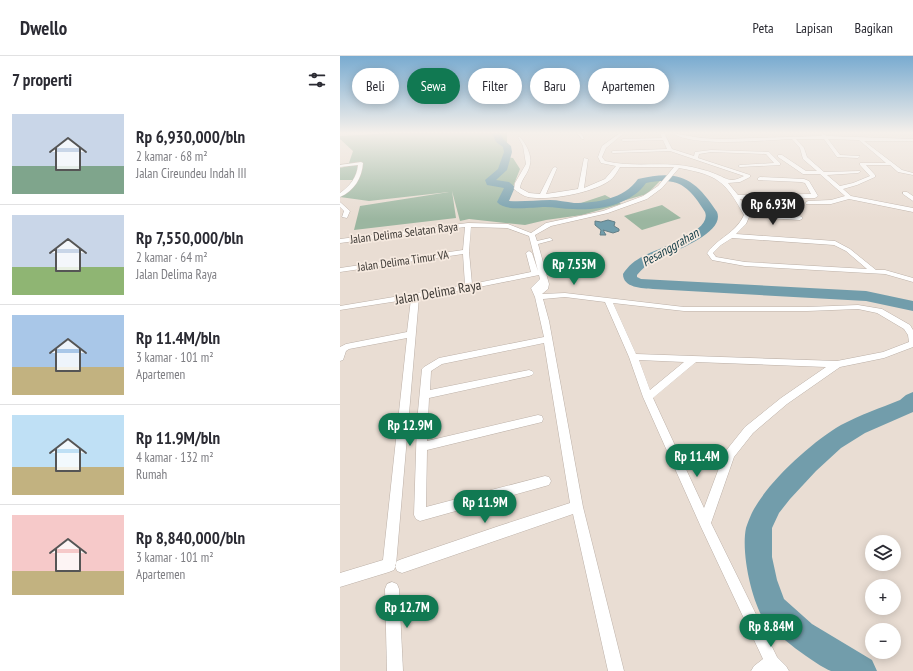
<!DOCTYPE html>
<html lang="id">
<head>
<meta charset="utf-8">
<style>
  :root { --surface:#fff; --page:#f2f2f3; --text:#2b2b33; --muted:#7c7c81; --line:#e1e1e2; --accent:#117952 }
  body { margin:0; font-family:"PT Sans Narrow",sans-serif; background:var(--page); color:var(--text); height:100vh; display:flex; flex-direction:column; font-size:15px; white-space:nowrap }
  * { box-sizing:border-box; margin:0 }
  p { font-size:13px; color:var(--muted) }
  .icon { flex:none; width:22px; height:22px; fill:none; stroke:currentColor; stroke-width:2; stroke-linecap:round; stroke-linejoin:round }
  .map { position:relative; flex:1; overflow:hidden }
  .sheet { display:flex; flex-direction:column; background:var(--surface); width:340px }
  .sheet>* { flex:none }
  .hud { position:absolute; left:12px; top:12px; width:380px; height:36px; display:flex; gap:8px }
  .controls { position:absolute; left:525px; top:479px; display:grid; gap:8px }
  .controls a { display:grid; place-items:center; width:36px; height:36px; border-radius:50%; background:var(--surface); box-shadow:0 2px 10px #0003; font-size:20px }
  .price { position:absolute; translate:-50% -34px; padding:0 9px; border-radius:14px; background:var(--accent); color:#fff; font-size:13px; line-height:26px; filter:drop-shadow(0 1px 2px #0008) }
  .price::after { content:''; position:absolute; left:50%; top:24px; width:12px; height:9px; margin-left:-6px; background:inherit; clip-path:polygon(0 0,100% 0,50% 100%) }
  .price.on { background:#222; color:#fff }
  ul { padding:0; list-style:none }
  li { display:flex; align-items:center; gap:12px; height:100px; padding:0 12px }
  li+li { border-top:1px solid var(--line) }
  li span { display:grid; place-items:center; flex:none; width:112px; height:80px; border-radius:0px; color:#555 }
  li>.icon { margin-inline-start:auto }
  span .icon { width:48px; height:48px; fill:#fffc; stroke-width:1 }
  li b { font-size:17px }
  h2 { display:flex; justify-content:space-between; align-items:center; height:48px; padding:0 12px; font-size:17px }
  .tag { padding:0 14px; border-radius:18px; background:var(--surface); box-shadow:0 2px 10px #0003; font-size:14px; line-height:36px }
  .tag.on { background:var(--accent); color:#fff }
  header { display:flex; align-items:center; gap:24px; box-sizing:border-box; height:56px; padding:0 20px; background:var(--surface); border-bottom:1px solid var(--line) }
  header strong { font-size:19px }
  nav { display:flex; gap:22px; margin-inline-start:auto; font-size:14px }
  main { display:flex; flex:1; min-height:0 }
  .map>svg:first-child { display:block }
  .green { fill:#9bb6a0 }
  .water { fill:#729dab; stroke:#627f87 }
  .lines { fill:none; stroke-linecap:round; stroke-linejoin:round }
  .river { fill:#729dab; fill-rule:evenodd }
  .minor-casing { stroke:#bcb0a7; stroke-width:1 }
  .minor { fill:#fff; fill-rule:evenodd }
  .labels { text-anchor:middle; stroke-width:3.5; stroke-linejoin:round; paint-order:stroke }
  .far-street-label { font-size:12px; fill:#3c3834; stroke:#f6eae0 }
  .far-water-label { font-size:13px; font-style:italic; fill:#123b45; stroke:#f6eae0 }
  .street-label { font-size:14px; fill:#3c3834; stroke:#f6eae0 }
</style>
</head>
<body>
<header>
<strong>Dwello</strong>
<nav><a>Peta</a><a>Lapisan</a><a>Bagikan</a></nav>
</header>
<main>
<section class="sheet">
<h2>7 properti<svg class="icon" aria-label="filters" viewBox="0 0 24 24"><path d="M4 7h16M4 17h16"/><circle cx="9" cy="7" r="2"/><circle cx="15" cy="17" r="2"/></svg></h2>
<ul>
<li><span style="background:linear-gradient(#c9d6e8 65%,#7fa58c 0)"><svg class="icon" aria-label="home" viewBox="0 0 24 24"><path d="M3 11l9-7 9 7M6 9v11h12V9"/></svg></span><div><b>Rp 6,930,000/bln</b><p>2 kamar · 68 m²</p><p>Jalan Cireundeu Indah III</p></div></li>
<li><span style="background:linear-gradient(#c9d6e8 65%,#8fb573 0)"><svg class="icon" aria-label="home" viewBox="0 0 24 24"><path d="M3 11l9-7 9 7M6 9v11h12V9"/></svg></span><div><b>Rp 7,550,000/bln</b><p>2 kamar · 64 m²</p><p>Jalan Delima Raya</p></div></li>
<li><span style="background:linear-gradient(#a9c7e8 65%,#c2b280 0)"><svg class="icon" aria-label="home" viewBox="0 0 24 24"><path d="M3 11l9-7 9 7M6 9v11h12V9"/></svg></span><div><b>Rp 11.4M/bln</b><p>3 kamar · 101 m²</p><p>Apartemen</p></div></li>
<li><span style="background:linear-gradient(#bfe0f5 65%,#c2b280 0)"><svg class="icon" aria-label="home" viewBox="0 0 24 24"><path d="M3 11l9-7 9 7M6 9v11h12V9"/></svg></span><div><b>Rp 11.9M/bln</b><p>4 kamar · 132 m²</p><p>Rumah</p></div></li>
<li><span style="background:linear-gradient(#f6c9c9 70%,#c2b280 0)"><svg class="icon" aria-label="home" viewBox="0 0 24 24"><path d="M3 11l9-7 9 7M6 9v11h12V9"/></svg></span><div><b>Rp 8,840,000/bln</b><p>3 kamar · 101 m²</p><p>Apartemen</p></div></li>
</ul>
</section>
<div class="map">
<svg width="573" height="615" viewBox="0 0 573 615">
  <rect width="100%" height="100%" fill="#e9ddd3"/>
  <g class="green">
    <path d="M52,77H167V101L173,102L180,113L167,146L238,148L265,139L274,144L298,131L302,125L323,122L307,138L279,146L281,148L242,159L206,164L185,169L129,163L120,165L112,135L116,162L14,174L20,150L109,136L29,145L0,141L13,124H0V112L8,110L13,95L0,83V80Z"/>
    <path d="M322,149L341,162L302,174L284,160Z"/>
  </g>
  <path class="water" d="M268,164L275,166L274,170L279,173V175L273,177L263,174L266,179H260L261,174L255,169V165L261,166Z"/>
  <g class="lines">
    <g class="river">
      <path d="M152,77H160L163,83L171,90L172,96L167,114L156,124L169,126L175,131L169,145C183,146 196,144 210,144C218,144 226,146 234,147C257,147 284,143 298,123C339,113 355,122 377,156C386,178 328,197 314,205C307,208 302,213 297,219V221L301,223L526,235L573,245V255L526,245L313,233C302,232 283,232 283,218C288,210 295,204 304,200C316,193 373,176 365,156C348,129 338,121 306,127C291,149 257,155 233,153C223,153 215,151 205,151C193,151 165,156 157,146L164,132L147,129L145,124L158,113L164,96L163,91L156,86Z"/>
      <path d="M573,336V356L525,377L501,392L476,415L450,443L439,457L432,472V501L437,524L444,543L472,568L532,604L537,615C526,615 500,615 491,615C477,610 432,576 424,564C411,543 401,496 406,472C408,466 411,458 414,453C430,424 473,385 501,369C520,359 540,352 560,344L566,339Z"/>
    </g>
    <defs>
      <g id="minor">
        <path d="M237,77H241L244,83H242Z"/>
        <path d="M280,77H284L266,92L262,101L265,105C293,112 323,105 352,111C359,113 366,114 373,117C387,122 389,128 404,120L330,95L273,97L271,96L273,95L327,93L323,84L283,85L281,84L283,83L322,82L320,77H324L332,93L354,100L355,96L371,94L429,96L440,107V109L400,111L398,110L400,109L434,107L426,98L371,96L359,98L358,102L410,119V121L400,126L388,127L398,139L471,138L465,127L461,126L418,124V122L420,121L464,123L469,125L478,140L475,142L400,143L409,157L460,160L463,162L460,164L409,161L406,168L396,178L495,185L510,193L536,214H545L573,222V226L545,218L405,210L372,204L367,197L368,196C379,181 395,178 404,159C385,125 378,119 339,112L322,132L307,143L268,157L211,170L195,179L197,185L210,182L213,184L198,188L209,228L208,233L202,238L225,237L344,251H467L518,249L542,253L570,269L573,274V291L544,302L500,311L447,348L413,377L394,401L371,467L437,601L446,610L449,615H411L414,610L423,603L361,471L303,341L289,301L265,246L225,241L203,243L209,265L243,451L284,615H268L233,458L62,517L57,515L55,510L57,505L62,503L159,470L230,447L204,287L102,308L91,315L90,334L189,314L192,315L194,317L192,319L189,320L89,342L87,385L198,359L202,360L203,363L202,366L198,367L87,394L86,451L205,420L209,421L211,425L209,429L80,465L76,463L74,459L77,366L82,313L84,311L99,302L204,281L195,241L191,232L200,223L199,219L129,233L79,241L56,509L54,514L49,516L0,531V517L43,504L67,282L9,293L6,295L3,304L0,305V291L6,288L67,276L71,243L0,254V250L125,229L123,198L0,216V212L123,194L125,171L0,187V183L128,167L168,168L191,177L206,167L263,155L303,140L318,130L334,111H280C277,116 274,122 269,125C252,137 208,145 188,141C183,140 178,136 174,133L175,127L186,108L183,90L178,81H180C186,88 192,99 190,108C189,117 181,123 180,132L189,137L200,138L213,112L215,111L217,112L206,138L238,133L244,102L248,103L244,132L265,123L276,110L261,107L258,101L262,90ZM131,171L167,172L189,180L198,215L192,197L189,195L186,197L191,216L132,228L129,196ZM392,182L494,189L506,195L527,213L405,206L376,201L373,197L381,189ZM273,247L344,255H467L518,253L537,257L564,273L568,279L569,286L543,296L497,305L296,298ZM299,304L344,306L310,334ZM356,306L486,311L441,342L405,371L385,396L364,452L313,342Z"/>
        <path d="M332,77L361,82L380,83L482,80L481,79L483,78L487,80L573,83V85H524L562,114L573,117V119L558,116L550,109H526L535,119V121L517,129L503,133L511,140L573,152V156L509,143L491,148H466L465,147L468,145L491,144L505,140L480,118H463L438,101V99H442L466,115H477L463,103L460,92L452,83C423,84 356,92 332,77ZM456,83H484L497,101L518,102L520,100L500,99L488,83L519,84L546,107H520V109L530,120L513,127L500,130L487,119L518,117L520,116V115L484,116L467,101L464,92Z"/>
        <path d="M21,106L23,107C22,122 14,135 0,141V137C10,130 17,121 18,109L0,111V109Z"/>
        <path d="M563,136H567L573,140V145L563,138Z"/>
        <path d="M0,146L10,155L7,162L2,161L4,155L0,151Z"/>
        <path d="M52,526L57,528L59,533L63,615H47L45,533L47,528Z"/>
      </g>
    </defs>
    <use href="#minor" class="minor-casing"/>
    <use href="#minor" class="minor"/>
  </g>
  <linearGradient id="sky" x2="0" y2="1"><stop stop-color="#79abd0"/><stop offset="0.47" stop-color="#f5f0eb"/><stop offset="1" stop-color="#f5f0eb" stop-opacity="0"/></linearGradient>
  <rect width="573" height="163" fill="url(#sky)"/>
  <g class="labels">
    <g class="far-street-label">
      <text transform="translate(64 177) rotate(-7)" y="4">Jalan Delima Selatan Raya</text>
      <text transform="translate(63 205) rotate(-8)" y="4">Jalan Delima Timur VA</text>
    </g>
    <g class="far-water-label">
      <text transform="translate(330 191) rotate(-30)" y="5">Pesanggrahan</text>
    </g>
    <g class="street-label">
      <text transform="translate(98 236) rotate(-10)" y="5">Jalan Delima Raya</text>
    </g>
  </g>
</svg>
<div class="controls">
<a><svg class="icon" aria-label="layers" viewBox="0 0 24 24"><path d="M12 4l9 5-9 5-9-5zM3 14l9 5 9-5"/></svg></a>
<a>+</a>
<a>−</a>
</div>
<b class="price on" style="left:433px;top:170px">Rp 6.93M</b>
<b class="price" style="left:234px;top:230px">Rp 7.55M</b>
<b class="price" style="left:70px;top:391px">Rp 12.9M</b>
<b class="price" style="left:357px;top:422px">Rp 11.4M</b>
<b class="price" style="left:145px;top:468px">Rp 11.9M</b>
<b class="price" style="left:67px;top:573px">Rp 12.7M</b>
<b class="price" style="left:431px;top:592px">Rp 8.84M</b>
<div class="hud">
<a class="tag">Beli</a>
<a class="tag on">Sewa</a>
<a class="tag">Filter</a>
<a class="tag">Baru</a>
<a class="tag">Apartemen</a>
</div>
</div>
</main>
</body>
</html>
